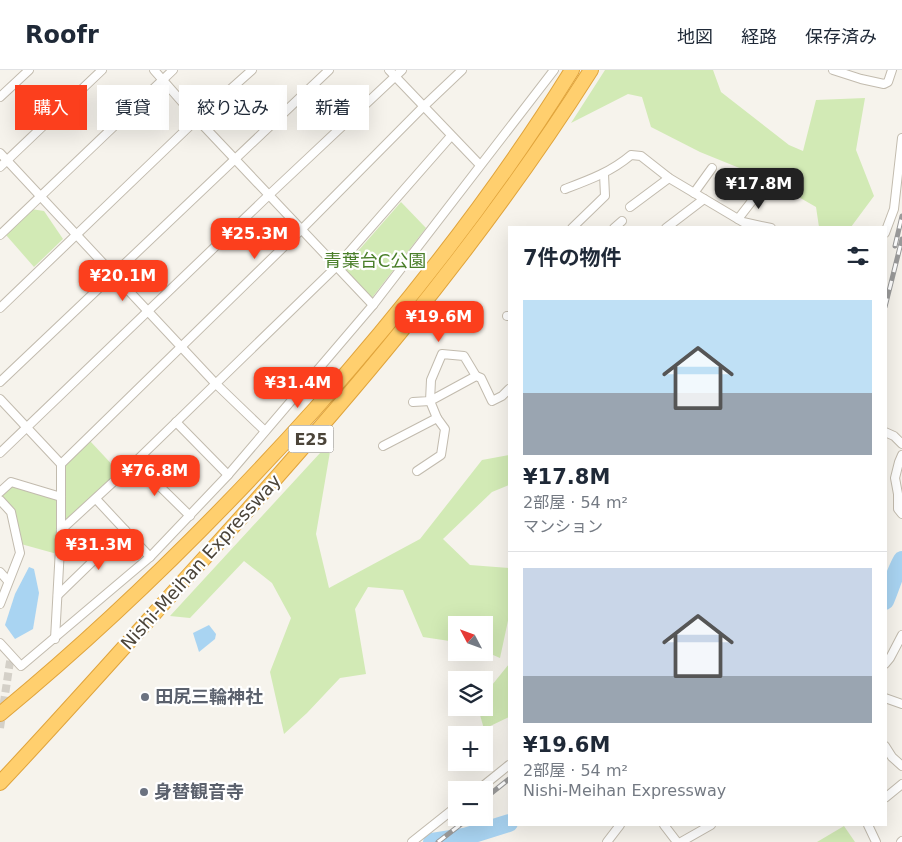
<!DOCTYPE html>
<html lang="ja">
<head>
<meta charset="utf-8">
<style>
  :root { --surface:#fff; --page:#f6f6f7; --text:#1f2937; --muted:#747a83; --line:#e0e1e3; --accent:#fc3f1d }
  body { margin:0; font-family:"DejaVu Sans","Noto Sans JP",sans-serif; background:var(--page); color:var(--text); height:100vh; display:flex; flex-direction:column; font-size:19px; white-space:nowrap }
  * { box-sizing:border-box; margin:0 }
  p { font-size:16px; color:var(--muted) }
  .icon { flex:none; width:28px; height:28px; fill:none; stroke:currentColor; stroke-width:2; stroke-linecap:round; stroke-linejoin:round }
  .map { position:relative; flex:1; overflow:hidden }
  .details { position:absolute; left:508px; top:156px; width:379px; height:600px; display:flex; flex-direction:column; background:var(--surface); border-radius:0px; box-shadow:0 5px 20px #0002 }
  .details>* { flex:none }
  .banner { position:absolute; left:15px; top:15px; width:418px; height:45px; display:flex; gap:10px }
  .needle { width:32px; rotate:311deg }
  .tools { position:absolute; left:448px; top:546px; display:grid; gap:10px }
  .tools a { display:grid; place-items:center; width:45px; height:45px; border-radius:0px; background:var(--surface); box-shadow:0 5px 20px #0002; font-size:25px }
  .price { position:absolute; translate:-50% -42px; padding:0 11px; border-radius:10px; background:var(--accent); color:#fff; font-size:16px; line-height:32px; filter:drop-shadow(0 1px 2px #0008) }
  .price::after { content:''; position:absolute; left:50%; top:30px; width:15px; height:11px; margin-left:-8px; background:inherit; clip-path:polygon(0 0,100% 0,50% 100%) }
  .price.active { background:#222; color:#fff }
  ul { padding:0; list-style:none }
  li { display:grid; align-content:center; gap:10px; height:265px; padding:0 15px }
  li+li { border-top:1px solid var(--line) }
  li span { display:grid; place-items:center; height:155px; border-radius:0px; color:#555 }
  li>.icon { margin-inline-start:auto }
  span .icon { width:90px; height:90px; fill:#fffc; stroke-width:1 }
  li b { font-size:21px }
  h2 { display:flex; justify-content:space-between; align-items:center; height:60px; padding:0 15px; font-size:21px }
  .pill { padding:0 18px; border-radius:0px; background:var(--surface); box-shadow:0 5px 20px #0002; font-size:18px; line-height:45px }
  .pill.active { background:var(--accent); color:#fff }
  header { display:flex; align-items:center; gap:30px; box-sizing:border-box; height:70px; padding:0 25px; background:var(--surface); border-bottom:1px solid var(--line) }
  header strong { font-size:24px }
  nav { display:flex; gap:28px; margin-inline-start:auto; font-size:18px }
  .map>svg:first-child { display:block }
  .green { fill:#d2eab5 }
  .water { fill:#a9d4f2 }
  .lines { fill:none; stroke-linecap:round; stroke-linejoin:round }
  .river { stroke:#a9d4f2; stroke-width:18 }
  .minor-tunnel { stroke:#d4d0c8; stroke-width:8; stroke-dasharray:8 4; stroke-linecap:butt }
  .minor-casing { stroke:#c2bbae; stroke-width:10 }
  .motorway-casing { stroke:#e0a43c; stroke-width:16 }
  .minor { stroke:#fff; stroke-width:8 }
  .motorway { stroke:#ffcf6e; stroke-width:14 }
  .rail-casing { stroke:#9a9a9a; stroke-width:5 }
  .rail { stroke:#fff; stroke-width:3; stroke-dasharray:9; stroke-linecap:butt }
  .worship-dot { fill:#6b7280; stroke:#fff; stroke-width:2 }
  .labels { text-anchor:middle; stroke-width:4.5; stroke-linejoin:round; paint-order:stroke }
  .shield { fill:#fff; stroke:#817c74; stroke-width:1 }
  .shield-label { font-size:16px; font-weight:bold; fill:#4b4439 }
  .park-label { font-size:18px; fill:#4a7f2a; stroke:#fff }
  .street-label { font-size:18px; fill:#4b4439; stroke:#fff }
  .worship-label { font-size:18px; font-weight:bold; fill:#5b616d; stroke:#fff; text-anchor:start }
</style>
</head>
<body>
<header>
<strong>Roofr</strong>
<nav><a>地図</a><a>経路</a><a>保存済み</a></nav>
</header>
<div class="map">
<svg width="902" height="772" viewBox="0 0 902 772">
  <rect width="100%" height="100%" fill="#f6f3ec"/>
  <g class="green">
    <path d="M605,0H713L721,22L789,75L803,81L816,30L865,28L856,80L874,126L851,157H819L816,137L769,110L700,82L651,57L642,27L628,24L571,53Z"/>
    <path d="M401,132L426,158L371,229L360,221L344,197Z"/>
    <path d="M31,139L44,141L63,169L34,197L6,165Z"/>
    <path d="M332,370L316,464L329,518L420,469L482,390L509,385V415L492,422L443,469L470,495L509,498V546L500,588L484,581V555H456V572L423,567L403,520L368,517L355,539L366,604L340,608L307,643L284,664L270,602L291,548L272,513L244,491L190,548L170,546Z"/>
    <path d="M90,371L119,402L64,453V396Z"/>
    <path d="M12,416L59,429L57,484L21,474L14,438L0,426Z"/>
    <path d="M509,594V647L484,659L478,638H484V625Z"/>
    <path d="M844,756L855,772H817Z"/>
  </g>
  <g class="water">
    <path d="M29,497L34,499L39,523L33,559L15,569L5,555L15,524Z"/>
    <path d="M209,555L216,564L215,569L199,582L193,563Z"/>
  </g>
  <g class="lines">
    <g class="river">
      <path d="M885,531C891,517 895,502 902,490"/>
      <path d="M432,772L464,767L509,753"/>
    </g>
    <path class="minor-tunnel" d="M0,658L11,585"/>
    <defs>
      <g id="minor">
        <path d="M154,0L197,49L373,235"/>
        <path d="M389,0L480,95"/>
        <path d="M833,0L861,9L884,14L888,12L892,0"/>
        <path d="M0,27L29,0"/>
        <path d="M0,83L215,313L265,361"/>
        <path d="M0,97L102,0"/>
        <path d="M565,119C589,110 611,102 631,85L641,86L669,108L743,152L771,158"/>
        <path d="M694,123L712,98"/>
        <path d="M630,137L669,108"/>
        <path d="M738,149L762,118"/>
        <path d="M572,158L605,126L604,104"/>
        <path d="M614,158L622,151"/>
        <path d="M666,158L704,129"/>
        <path d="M885,163L894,139L902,68"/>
        <path d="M0,165L173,0"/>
        <path d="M0,238L197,49L252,0"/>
        <path d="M507,246H509"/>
        <path d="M0,312L329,0"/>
        <path d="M0,329L61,394V460L55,569"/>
        <path d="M413,332L430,331L431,310L442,284L464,286L476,306"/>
        <path d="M176,352L228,405"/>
        <path d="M885,362L894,366L902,374"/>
        <path d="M383,376L437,348L430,331L476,306L481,308L492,331L502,326L509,319"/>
        <path d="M0,383L270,124L402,0"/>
        <path d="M902,385L899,392L895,408L898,424V439L902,444"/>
        <path d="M135,392L190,446"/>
        <path d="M61,394L302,159L423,37L462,0"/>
        <path d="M417,401L441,385L445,359L437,348"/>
        <path d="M0,422L11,412L61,427"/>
        <path d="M96,429L150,487"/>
        <path d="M0,430L11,442L20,483L0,534"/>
        <path d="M61,460L135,392L337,196L451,66"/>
        <path d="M0,502L8,511"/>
        <path d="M58,525L125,460"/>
        <path d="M0,573L21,596L150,487L228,405L373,235L554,0"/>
        <path d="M885,594L890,588L902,565"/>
        <path d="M885,628L902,634"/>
        <path d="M885,676L892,687L902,696"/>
        <path d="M478,720L509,695"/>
        <path d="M885,728L902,714"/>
        <path d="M664,755L677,772"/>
        <path d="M868,755L876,772"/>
        <path d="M412,772L456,737"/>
        <path d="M607,772L620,755"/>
        <path d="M681,772L711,755"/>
        <path d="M901,772L902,771"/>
      </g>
      <g id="motorway">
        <path d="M0,644C113,551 217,448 315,339C409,233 497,121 572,0"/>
        <path d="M0,713C64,645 126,575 188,506C334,346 475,183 591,0"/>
      </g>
    </defs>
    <use href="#minor" class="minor-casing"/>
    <use href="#motorway" class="motorway-casing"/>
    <use href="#minor" class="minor"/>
    <use href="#motorway" class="motorway"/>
    <defs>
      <g id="rail">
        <path d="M895,176L902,146"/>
        <path d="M885,237L902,169"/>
        <path d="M484,729L509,709"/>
        <path d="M438,772L469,748"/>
      </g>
    </defs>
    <use href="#rail" class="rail-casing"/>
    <use href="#rail" class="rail"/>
  </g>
  <g class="worship-dot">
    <circle cx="145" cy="627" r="5"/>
    <circle cx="144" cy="722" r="5"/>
  </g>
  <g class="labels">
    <rect class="shield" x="288.5" y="355.5" width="45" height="27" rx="4"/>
    <g class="shield-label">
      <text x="311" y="375">E25</text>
    </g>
    <g class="park-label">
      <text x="375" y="197">青葉台C公園</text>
    </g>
    <g class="street-label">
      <text transform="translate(201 492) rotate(-48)" y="6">Nishi-Meihan Expressway</text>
    </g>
    <g class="worship-label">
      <text x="155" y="633">田尻三輪神社</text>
      <text x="154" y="728">身替観音寺</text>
    </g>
  </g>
</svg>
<div class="tools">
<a><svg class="needle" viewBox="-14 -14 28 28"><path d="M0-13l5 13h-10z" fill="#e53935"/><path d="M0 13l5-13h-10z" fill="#747a83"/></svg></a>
<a><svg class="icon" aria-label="layers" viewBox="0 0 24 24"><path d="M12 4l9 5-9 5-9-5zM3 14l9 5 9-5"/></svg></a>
<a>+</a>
<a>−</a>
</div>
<b class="price active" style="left:759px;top:140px">¥17.8M</b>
<b class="price" style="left:255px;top:190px">¥25.3M</b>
<b class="price" style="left:123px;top:232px">¥20.1M</b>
<b class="price" style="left:439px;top:273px">¥19.6M</b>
<b class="price" style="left:298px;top:339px">¥31.4M</b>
<b class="price" style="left:155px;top:427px">¥76.8M</b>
<b class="price" style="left:99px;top:501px">¥31.3M</b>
<div class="banner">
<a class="pill active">購入</a>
<a class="pill">賃貸</a>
<a class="pill">絞り込み</a>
<a class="pill">新着</a>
</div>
<section class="details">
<h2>7件の物件<svg class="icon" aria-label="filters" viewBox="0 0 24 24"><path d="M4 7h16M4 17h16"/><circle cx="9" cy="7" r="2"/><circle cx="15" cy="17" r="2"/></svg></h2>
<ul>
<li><span style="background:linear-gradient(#bfe0f5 60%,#9aa5b1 0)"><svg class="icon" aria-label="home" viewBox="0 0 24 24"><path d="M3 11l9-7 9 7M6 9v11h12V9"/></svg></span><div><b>¥17.8M</b><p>2部屋 · 54 m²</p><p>マンション</p></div></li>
<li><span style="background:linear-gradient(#c9d6e8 70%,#9aa5b1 0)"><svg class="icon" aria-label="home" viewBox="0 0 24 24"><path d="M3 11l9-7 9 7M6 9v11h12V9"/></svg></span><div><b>¥19.6M</b><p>2部屋 · 54 m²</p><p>Nishi-Meihan Expressway</p></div></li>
</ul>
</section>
</div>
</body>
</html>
